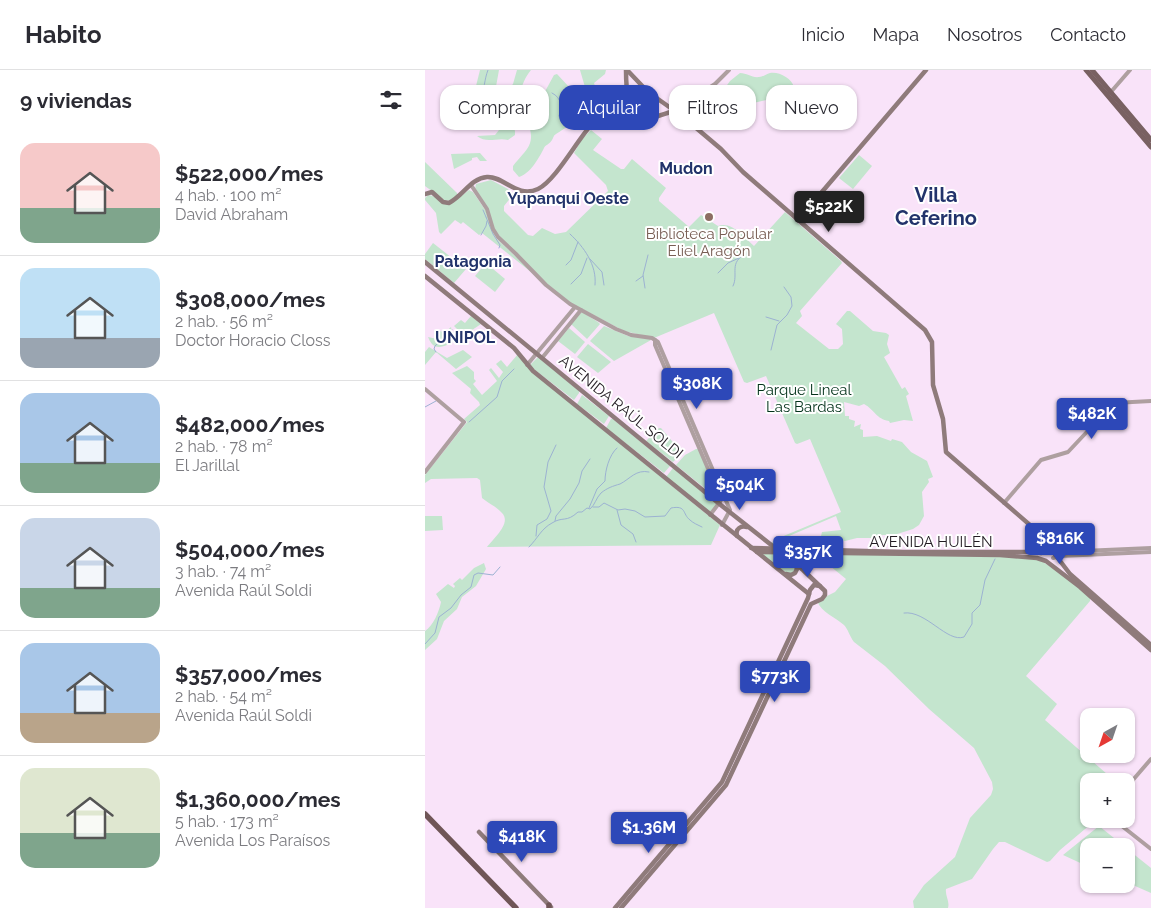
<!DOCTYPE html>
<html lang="es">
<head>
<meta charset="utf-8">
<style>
  :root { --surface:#fff; --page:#f2f2f3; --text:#2b2b33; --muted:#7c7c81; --line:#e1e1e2; --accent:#2d48b8 }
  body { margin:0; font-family:Raleway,sans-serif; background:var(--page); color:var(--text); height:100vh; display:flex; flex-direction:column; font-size:19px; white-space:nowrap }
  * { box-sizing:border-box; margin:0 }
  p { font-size:16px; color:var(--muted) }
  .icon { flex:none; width:28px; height:28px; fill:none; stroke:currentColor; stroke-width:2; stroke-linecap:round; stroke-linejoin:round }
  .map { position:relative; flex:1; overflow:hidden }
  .side { display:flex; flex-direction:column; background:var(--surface); width:425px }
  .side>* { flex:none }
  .hud { position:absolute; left:15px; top:15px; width:475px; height:45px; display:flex; gap:10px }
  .needle { width:32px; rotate:220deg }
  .fabs { position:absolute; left:655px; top:638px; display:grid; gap:10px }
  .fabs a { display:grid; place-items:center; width:55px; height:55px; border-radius:10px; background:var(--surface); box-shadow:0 1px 4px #0004; font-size:25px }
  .price { position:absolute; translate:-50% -42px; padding:0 11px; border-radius:5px; background:var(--accent); color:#fff; font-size:16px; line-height:32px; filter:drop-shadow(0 1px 2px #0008) }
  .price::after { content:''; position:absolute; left:50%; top:30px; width:15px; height:11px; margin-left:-8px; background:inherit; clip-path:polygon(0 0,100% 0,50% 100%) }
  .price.active { background:#222; color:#fff }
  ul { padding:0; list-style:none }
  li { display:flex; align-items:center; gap:15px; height:125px; padding:0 20px }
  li+li { border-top:1px solid var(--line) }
  li span { display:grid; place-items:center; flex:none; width:140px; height:100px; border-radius:15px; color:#555 }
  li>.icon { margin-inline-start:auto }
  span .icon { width:60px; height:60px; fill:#fffc; stroke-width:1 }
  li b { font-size:21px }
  h2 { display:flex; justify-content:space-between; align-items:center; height:60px; padding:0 20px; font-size:21px }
  .pill { padding:0 18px; border-radius:15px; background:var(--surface); box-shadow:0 1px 4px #0004; font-size:18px; line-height:45px }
  .pill.active { background:var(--accent); color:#fff }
  header { display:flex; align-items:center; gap:30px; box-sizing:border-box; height:70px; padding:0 25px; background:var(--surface); border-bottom:1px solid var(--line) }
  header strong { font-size:24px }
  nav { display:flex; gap:28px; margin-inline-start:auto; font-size:18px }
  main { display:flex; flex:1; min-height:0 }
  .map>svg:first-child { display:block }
  .green { fill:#c4e5ce; fill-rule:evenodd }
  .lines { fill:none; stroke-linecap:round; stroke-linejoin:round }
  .stream { stroke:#9cb2d2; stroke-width:1 }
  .tertiary { stroke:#ae9fa0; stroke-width:4 }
  .secondary { stroke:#8f7b7b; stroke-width:4.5 }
  .primary { stroke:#796162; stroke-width:5 }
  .trunk { stroke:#705657; stroke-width:5.5 }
  .education-dot { fill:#8d6e63; stroke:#fff; stroke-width:2 }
  .labels { text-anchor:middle; stroke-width:4; stroke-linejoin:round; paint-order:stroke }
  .education-label { font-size:15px; fill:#785e54; stroke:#fff }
  .park-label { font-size:15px; fill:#04331b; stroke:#fff }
  .street-label { font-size:15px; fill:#231c23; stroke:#fff }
  .neighbourhood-label { font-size:16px; font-weight:bold; fill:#22336b; stroke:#fff }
  .district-label { font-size:20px; font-weight:bold; fill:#22336b; stroke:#fff }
</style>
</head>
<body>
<header>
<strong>Habito</strong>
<nav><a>Inicio</a><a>Mapa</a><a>Nosotros</a><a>Contacto</a></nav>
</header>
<main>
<section class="side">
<h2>9 viviendas<svg class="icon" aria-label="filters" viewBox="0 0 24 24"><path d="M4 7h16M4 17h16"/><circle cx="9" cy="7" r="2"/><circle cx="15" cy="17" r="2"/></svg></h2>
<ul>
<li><span style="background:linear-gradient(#f6c9c9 65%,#7fa58c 0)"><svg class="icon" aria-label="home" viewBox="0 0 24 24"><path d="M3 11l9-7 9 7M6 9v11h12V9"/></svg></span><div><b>$522,000/mes</b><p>4 hab. · 100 m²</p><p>David Abraham</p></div></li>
<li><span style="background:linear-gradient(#bfe0f5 70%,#9aa5b1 0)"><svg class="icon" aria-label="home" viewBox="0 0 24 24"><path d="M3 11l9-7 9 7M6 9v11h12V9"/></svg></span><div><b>$308,000/mes</b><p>2 hab. · 56 m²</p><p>Doctor Horacio Closs</p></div></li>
<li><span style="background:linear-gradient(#a9c7e8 70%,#7fa58c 0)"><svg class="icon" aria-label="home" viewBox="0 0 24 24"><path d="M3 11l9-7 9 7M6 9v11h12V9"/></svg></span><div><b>$482,000/mes</b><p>2 hab. · 78 m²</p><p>El Jarillal</p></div></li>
<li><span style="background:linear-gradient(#c9d6e8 70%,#7fa58c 0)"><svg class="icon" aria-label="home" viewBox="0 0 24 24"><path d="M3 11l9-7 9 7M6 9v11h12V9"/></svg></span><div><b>$504,000/mes</b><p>3 hab. · 74 m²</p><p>Avenida Raúl Soldi</p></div></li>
<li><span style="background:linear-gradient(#a9c7e8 70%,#b9a48a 0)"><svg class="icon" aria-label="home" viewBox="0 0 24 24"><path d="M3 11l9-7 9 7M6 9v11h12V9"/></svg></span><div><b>$357,000/mes</b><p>2 hab. · 54 m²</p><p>Avenida Raúl Soldi</p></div></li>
<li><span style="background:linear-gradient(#dfe7d0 65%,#7fa58c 0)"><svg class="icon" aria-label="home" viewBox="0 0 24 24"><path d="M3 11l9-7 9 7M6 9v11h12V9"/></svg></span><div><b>$1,360,000/mes</b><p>5 hab. · 173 m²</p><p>Avenida Los Paraísos</p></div></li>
</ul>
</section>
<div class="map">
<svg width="726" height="838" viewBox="0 0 726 838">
  <rect width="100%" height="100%" fill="#f9e3f9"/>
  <g class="green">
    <path d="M55,0H74L70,22L75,30L73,34L65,29L60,41L51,43L49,31H43V28L49,24Z"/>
    <path d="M92,0H106C94,14 95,33 85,49L90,61V65L83,70C72,67 62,74 52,66L70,65L74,60L71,50C77,40 83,32 83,20L88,14Z"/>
    <path d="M155,0H181L180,4L169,13L170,16L174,20L171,26L162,24Z"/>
    <path d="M315,3C322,3 327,8 334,7C338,7 341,4 345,3C353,1 367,8 369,17C371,21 369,25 366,27C359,32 350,29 343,30C329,31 299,46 297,22L305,11Z"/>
    <path d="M132,4L144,17L146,29L151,34C152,38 153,42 151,45C146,56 140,58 131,64C128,66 129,67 127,70C125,74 120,75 119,78C114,88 105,104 94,107L88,100V96C102,78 112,75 102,50L113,39L117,27L129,5Z"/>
    <path d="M166,60L177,69L168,80L196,99H199L207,89L241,118L234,128V131L264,157L276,145L293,156C307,151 320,168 329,176L360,142L416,191L417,193L375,241L377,246L371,253L404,279H413L418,274L417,259L411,254L422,241H425L448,261L461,263L464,265L462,274L465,283L459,287L477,319L480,317L484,324L481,326L488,351L479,350L465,353L464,351C451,349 450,340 439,334L434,336L419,332L420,346H424V349L430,351L429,357L436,354L435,359L438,360V367L452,366L466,371L467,369L477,372L486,382L502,391L508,407L503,409L504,412L497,422L499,446L494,455L488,459L469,465H458L449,468H432L420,471L411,468L404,469L394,474V479L352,477L347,473L349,470L416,442L385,369L372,374L370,373L341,306L322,313L319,312L289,243L229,268L199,261L146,233L122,214L78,170L71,162L50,119L51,114L66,110L83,119L87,126L79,136V141L103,165L108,166L117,158L130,164L141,162L183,121L181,115L149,83L157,69ZM411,446L416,460L397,462L394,474L351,475L349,473L350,472Z"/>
    <path d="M55,83L62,91H55L52,87L47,88V90L29,99L26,84Z"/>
    <path d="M434,85L447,96L428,119L414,108Z"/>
    <path d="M0,92L32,123V125L25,131L19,130L0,116Z"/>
    <path d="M44,120L48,122L61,141L67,160L71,168L116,210L57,163L54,165L38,152L36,154L30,150L16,164L14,162L11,143L0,130V128L3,125C12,125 17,135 26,134Z"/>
    <path d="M8,173L41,199L29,213L0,189V184Z"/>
    <path d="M61,193L80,209L70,222L50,206Z"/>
    <path d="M157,242L173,252L175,254L162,269L146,254Z"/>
    <path d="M46,246L56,254C47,260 24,277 14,277C8,277 5,272 3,267L12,269L14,260L19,263L26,257L27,262L31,263L33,260L29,256L36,250L40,253Z"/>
    <path d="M179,256L203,266L225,269L226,270L189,291L165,271Z"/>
    <path d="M144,258L160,272L150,284L133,271Z"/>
    <path d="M163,274L186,292L173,303L152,287Z"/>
    <path d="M4,277L22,288L38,280L47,287L31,299L11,282L0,295V282Z"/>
    <path d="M93,284L106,301L295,455L286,475L62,477C68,469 87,453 77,443C72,437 63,433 57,428L55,410L52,408L6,409L0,413V405L42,352L39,349L55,335L54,332L45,323L46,319L27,303L42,296L49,302V309L51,311L48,314L57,325L72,311L64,300L66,298L74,308L78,302L71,294L76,290L82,297Z"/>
    <path d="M113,287L154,321V323L149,330L106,297L105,295Z"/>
    <path d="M157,325L184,346L179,354L152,334Z"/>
    <path d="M186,349H188L245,396L239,403L181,358Z"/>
    <path d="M234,358H236L257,383L248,392L221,371Z"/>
    <path d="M271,379H273L294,427L293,429L251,395L260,385Z"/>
    <path d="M248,398L292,434L285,442L241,407Z"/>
    <path d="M0,446H17L18,460L0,461Z"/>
    <path d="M354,483L370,496L371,501L363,504L338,486V484Z"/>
    <path d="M394,484L580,486L615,490L637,504L665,528V531L601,606L632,634L620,650L690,711H664V749H672L635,780L625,791L622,792L580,772H574L568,779L547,809L521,819C520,826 525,831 523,838H489L488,831L499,815L530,787L545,748L566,725L568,719L567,712L549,678L504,639L460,596L429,572C425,567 423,559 419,555C410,547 397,543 392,531L410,522L421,509L394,487Z"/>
    <path d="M59,493L61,499L51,516L37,527L32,539L19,551L12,569L0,580V561C8,556 14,542 16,532L11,524L23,514L29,518L30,516L28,514L35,508L37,510L49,498Z"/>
    <path d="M674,756L699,776H664V797L638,785Z"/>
    <path d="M701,778L726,798V823L701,812Z"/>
  </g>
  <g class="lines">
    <g class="stream">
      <path d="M127,23C137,28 137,37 134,46"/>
      <path d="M55,29C60,19 59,10 63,0"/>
      <path d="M58,140L61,147"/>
      <path d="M61,147L68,164L75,175L74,178"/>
      <path d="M145,164C159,177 172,195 170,215"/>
      <path d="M56,165L61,156L62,151"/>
      <path d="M165,189L177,202L179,215"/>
      <path d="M141,195L146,190L153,172"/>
      <path d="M293,203L303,193L314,188"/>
      <path d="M211,211L218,206"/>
      <path d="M146,214L156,204L162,188"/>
      <path d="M308,216C314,204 303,192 321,184"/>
      <path d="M220,218L218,205L223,185"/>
      <path d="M341,247L354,251"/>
      <path d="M346,280L352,255L362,245L367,236L366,227L359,217"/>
      <path d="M11,282L9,279L10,276L27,260"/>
      <path d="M0,337L11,331"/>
      <path d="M44,352L72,327L77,311L89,299"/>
      <path d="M168,437H174L179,433L193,440L200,439L210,441L220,447L240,446L246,438C262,435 257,444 265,450C268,453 273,455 277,457"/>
      <path d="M164,438L172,419L180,411C180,401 184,385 192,378"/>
      <path d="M192,440L196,455L208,464L211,472"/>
      <path d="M130,451L131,446L145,429L154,413L157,401L165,389"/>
      <path d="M111,466L112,455L122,449L126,441L119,417L123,392L131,375"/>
      <path d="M104,477C113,468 116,459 127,453C138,446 141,453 153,442H157L162,438L165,439C170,435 171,428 176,423C182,418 188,416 195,414C205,409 211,399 224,402"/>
      <path d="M479,543C501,540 522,573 539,567L547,554V543L555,535L560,510L570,489"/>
      <path d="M0,574L10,563L14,547L26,538L36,525L46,517L49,505L53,503L68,505L75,497"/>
    </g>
    <g class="tertiary">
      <path d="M685,23L705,0"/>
      <path d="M249,41L290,14L304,0"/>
      <path d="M46,115L62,139L68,159L73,167L91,184L121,215L145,234L191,259L206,265L227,268L233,272L305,440L297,455"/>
      <path d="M230,270V275L296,429L295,432L285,445"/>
      <path d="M117,288L156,240"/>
      <path d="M102,295L150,237"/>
      <path d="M0,319L39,352L0,402"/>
      <path d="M579,433L616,390L643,382L689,333L726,331"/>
      <path d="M627,480L635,482L726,478"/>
      <path d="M628,488L635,486L726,482"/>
      <path d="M701,718L726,689"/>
      <path d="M688,749L726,779"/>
    </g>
    <g class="secondary">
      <path d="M201,0C201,15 201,46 222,48C231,48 241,43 249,41"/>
      <path d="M202,0L223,22L257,46L296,79L318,102L500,260L507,272L508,315L518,349L521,382L613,462L645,504L726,575"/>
      <path d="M197,32L200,17"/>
      <path d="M0,124L7,122L18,132L24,133C38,126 46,108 62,107C79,106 92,129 113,119C131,110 152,70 167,54C175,45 188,38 198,31H201L205,33"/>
      <path d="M373,150L501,0"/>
      <path d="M0,192L297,436L378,500L400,521V525L397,529L386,534L301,715L196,838"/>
      <path d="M0,206L89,278L108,301L384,524"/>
      <path d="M608,459L612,468L616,483"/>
      <path d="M312,466C310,459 316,455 322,457"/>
      <path d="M326,478L479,482H612L621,478L626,479"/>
      <path d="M332,482L575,485L612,488L621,491L655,517L726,580"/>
      <path d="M361,504L366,505L370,503L372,499L370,494"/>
      <path d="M54,762L126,837"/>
      <path d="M190,838L297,712L383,528L385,520L389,515L395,516"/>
    </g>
    <g class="primary">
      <path d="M661,0L726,77"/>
      <path d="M667,0L726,70"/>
    </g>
    <g class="trunk">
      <path d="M0,744L91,838"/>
      <path d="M124,835V838"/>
    </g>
  </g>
  <circle class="education-dot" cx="284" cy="147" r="5"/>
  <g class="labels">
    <g class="education-label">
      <text x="284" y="169">Biblioteca Popular<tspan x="284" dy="17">Eliel Aragón</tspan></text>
    </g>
    <g class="park-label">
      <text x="379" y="325">Parque Lineal<tspan x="379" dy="17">Las Bardas</tspan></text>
    </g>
    <g class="street-label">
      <text transform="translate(196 337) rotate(39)" y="5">AVENIDA RAÚL SOLDI</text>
      <text x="506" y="477">AVENIDA HUILÉN</text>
    </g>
    <g class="neighbourhood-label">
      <text x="261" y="104">Mudon</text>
      <text x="143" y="134">Yupanqui Oeste</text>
      <text x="48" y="197">Patagonia</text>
      <text x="40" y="273">UNIPOL</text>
    </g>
    <g class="district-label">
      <text x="511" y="132">Villa<tspan x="511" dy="23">Ceferino</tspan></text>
    </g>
  </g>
</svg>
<div class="fabs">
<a><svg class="needle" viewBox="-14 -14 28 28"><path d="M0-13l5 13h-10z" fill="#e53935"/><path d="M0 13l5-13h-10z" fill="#7c7c81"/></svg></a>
<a>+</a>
<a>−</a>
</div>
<b class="price active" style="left:404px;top:163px">$522K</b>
<b class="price" style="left:272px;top:340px">$308K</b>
<b class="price" style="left:667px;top:370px">$482K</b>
<b class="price" style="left:315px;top:441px">$504K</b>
<b class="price" style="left:635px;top:495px">$816K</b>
<b class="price" style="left:383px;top:508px">$357K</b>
<b class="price" style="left:350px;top:633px">$773K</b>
<b class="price" style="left:224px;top:784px">$1.36M</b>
<b class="price" style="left:97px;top:793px">$418K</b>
<div class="hud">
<a class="pill">Comprar</a>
<a class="pill active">Alquilar</a>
<a class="pill">Filtros</a>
<a class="pill">Nuevo</a>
</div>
</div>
</main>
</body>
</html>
